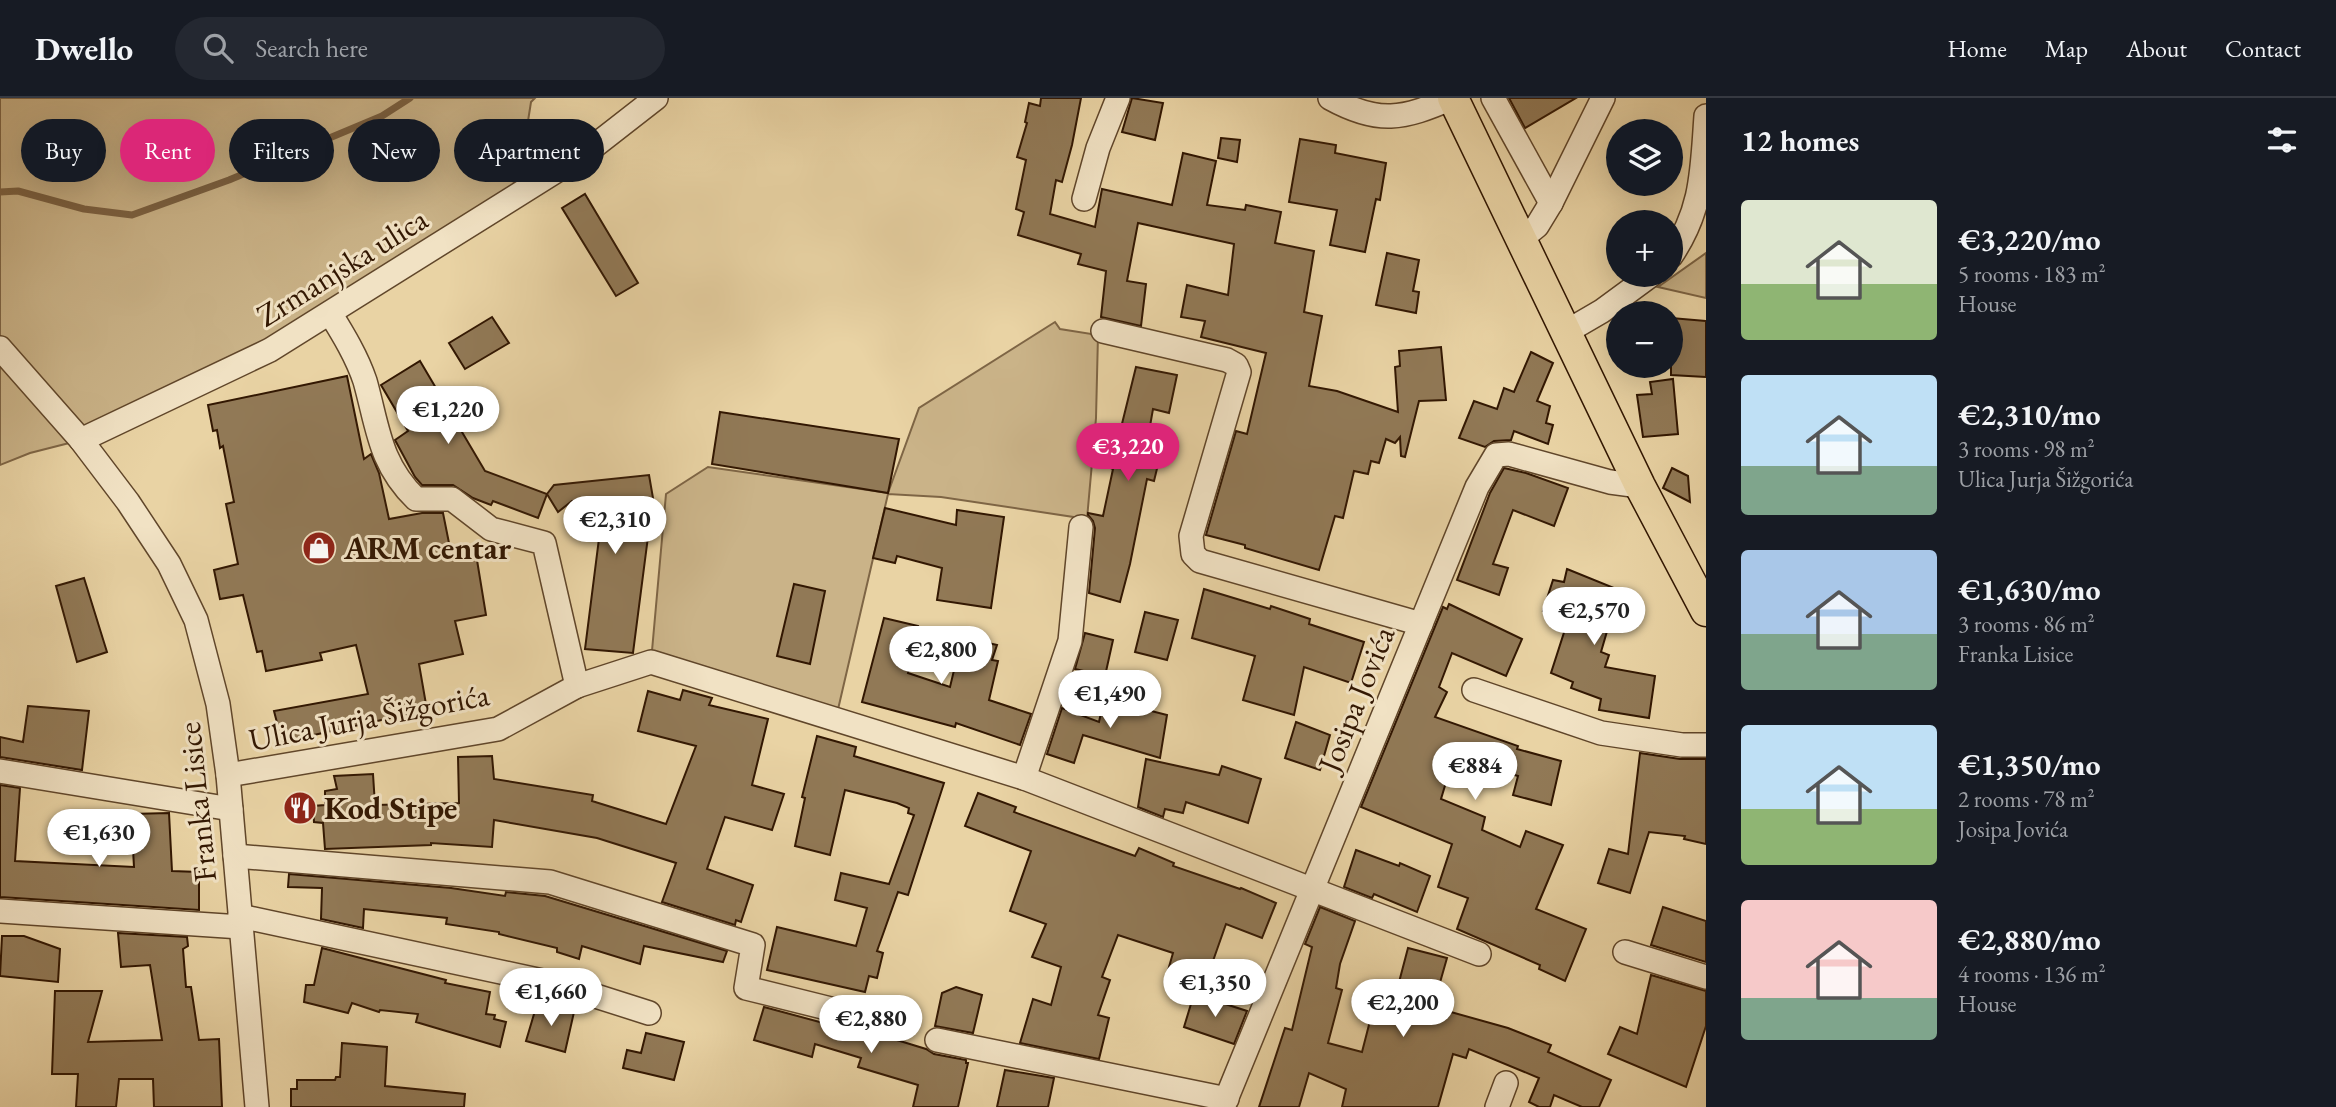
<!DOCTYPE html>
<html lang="en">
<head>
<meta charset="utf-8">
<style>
  :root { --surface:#171b24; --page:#242831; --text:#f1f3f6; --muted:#9ea1a6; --line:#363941; --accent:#db2777 }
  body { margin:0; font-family:"EB Garamond",serif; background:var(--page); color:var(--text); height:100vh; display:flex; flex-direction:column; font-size:26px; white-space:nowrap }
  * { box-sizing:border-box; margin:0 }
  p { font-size:23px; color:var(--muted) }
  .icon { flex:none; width:38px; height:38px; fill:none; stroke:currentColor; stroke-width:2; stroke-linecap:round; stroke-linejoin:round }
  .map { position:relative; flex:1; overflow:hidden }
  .side { display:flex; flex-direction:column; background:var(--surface); width:630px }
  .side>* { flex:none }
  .guide { position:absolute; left:21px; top:21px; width:665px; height:63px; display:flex; gap:14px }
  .controls { position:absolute; left:1606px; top:21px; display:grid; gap:14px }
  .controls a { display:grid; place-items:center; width:77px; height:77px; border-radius:50%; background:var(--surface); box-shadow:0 7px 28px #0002; font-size:35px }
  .price { position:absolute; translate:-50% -60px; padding:0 16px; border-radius:24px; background:#fff; color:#222; font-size:23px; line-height:46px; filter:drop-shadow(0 2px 4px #0008) }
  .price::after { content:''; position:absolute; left:50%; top:42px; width:21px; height:16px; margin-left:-10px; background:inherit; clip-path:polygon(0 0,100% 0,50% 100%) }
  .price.selected { background:var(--accent); color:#fff }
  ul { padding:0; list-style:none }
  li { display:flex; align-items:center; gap:21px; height:175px; padding:0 35px }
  li span { display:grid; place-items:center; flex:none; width:196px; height:140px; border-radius:7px; color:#555 }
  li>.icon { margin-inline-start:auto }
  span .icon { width:84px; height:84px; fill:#fffc; stroke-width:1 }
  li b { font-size:30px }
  h2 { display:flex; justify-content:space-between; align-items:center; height:84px; padding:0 35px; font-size:30px }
  .chip { padding:0 24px; border-radius:32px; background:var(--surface); box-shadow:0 7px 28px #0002; font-size:24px; line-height:63px }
  .chip.selected { background:var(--accent); color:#fff }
  header { display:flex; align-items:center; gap:42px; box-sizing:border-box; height:98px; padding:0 35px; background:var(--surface); border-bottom:2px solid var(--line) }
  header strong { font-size:33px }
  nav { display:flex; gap:38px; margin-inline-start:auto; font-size:24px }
  .search { width:490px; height:63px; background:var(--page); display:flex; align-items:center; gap:18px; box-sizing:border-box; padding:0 24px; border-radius:38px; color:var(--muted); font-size:26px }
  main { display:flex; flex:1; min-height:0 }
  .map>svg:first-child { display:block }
  .green { fill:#cab388; stroke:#7e6545; stroke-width:2 }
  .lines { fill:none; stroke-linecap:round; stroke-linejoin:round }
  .stream { stroke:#7b6142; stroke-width:7 }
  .building { fill:#917956; stroke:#321702; stroke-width:2 }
  .minor-casing { stroke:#60462a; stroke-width:26 }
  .major-casing { stroke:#321702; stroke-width:33 }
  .minor { stroke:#f1e2c4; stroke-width:23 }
  .major { stroke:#e9d3a4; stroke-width:30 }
  .labels { text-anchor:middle; stroke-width:6; stroke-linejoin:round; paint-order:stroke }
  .street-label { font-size:32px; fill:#321702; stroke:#f1e2c4 }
  .poi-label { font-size:32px; font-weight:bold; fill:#321702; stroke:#f1e2c4; text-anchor:start }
</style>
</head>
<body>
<header>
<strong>Dwello</strong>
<div class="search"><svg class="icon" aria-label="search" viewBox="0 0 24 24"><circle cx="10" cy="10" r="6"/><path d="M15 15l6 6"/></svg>Search here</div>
<nav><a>Home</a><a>Map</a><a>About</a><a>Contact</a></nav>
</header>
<main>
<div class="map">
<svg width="1706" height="1009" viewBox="0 0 1706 1009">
  <rect width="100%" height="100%" fill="#e9d3a4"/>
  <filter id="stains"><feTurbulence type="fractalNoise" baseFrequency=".00286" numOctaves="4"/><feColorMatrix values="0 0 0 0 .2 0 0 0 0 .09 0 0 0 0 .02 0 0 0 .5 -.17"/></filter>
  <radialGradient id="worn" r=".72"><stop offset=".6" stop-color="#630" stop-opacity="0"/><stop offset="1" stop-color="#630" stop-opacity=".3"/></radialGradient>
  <g class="green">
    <path d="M0,0H535L531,4L522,61L507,104L270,252L81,342L30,355L0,367Z"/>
    <path d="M1706,155V200L1658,189Z"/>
    <path d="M1055,224L1060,231L1098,237L1096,320L1087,421L941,399L888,396L836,620L651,564L666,396L708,369L888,395L919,310Z"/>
  </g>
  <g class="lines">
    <path class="stream" d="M0,94L18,93L84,111L132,117L229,82L382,18L410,0"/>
  </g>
  <g class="building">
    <path d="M1041,0H1081L1072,47L1062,84L1056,82L1050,116L1095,129L1102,91L1172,107L1183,55L1216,63L1207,107L1245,112L1246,107L1281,114L1275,145L1314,153L1304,214L1322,218L1309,288L1337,293L1398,314L1395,269L1400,268L1399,253L1441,249L1446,302L1419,303L1405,359L1401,358L1400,339L1395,345L1386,341L1379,365L1371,363L1368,376L1354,373L1343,420L1335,418L1319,472L1245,450V447L1206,437L1236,333L1247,336L1266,255L1201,239L1205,223L1181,219L1187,187L1228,197L1234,146L1138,125L1127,183L1146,186L1141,228L1101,219L1106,173L1078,166L1081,156L1018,137L1024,114L1016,111L1026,62L1017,59L1027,25L1025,24L1029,5L1040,8Z"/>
    <path d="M1132,0L1163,5L1155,42L1122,34Z"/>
    <path d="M1509,0H1576L1525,30Z"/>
    <path d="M1221,40L1240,42L1237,64L1218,60Z"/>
    <path d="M1300,41L1336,47L1335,55L1386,65L1380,102L1376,101L1365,154L1330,147L1337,112L1289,104Z"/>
    <path d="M585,96L638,185L616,198L562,110Z"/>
    <path d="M1387,155L1419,162L1413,193L1419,194L1416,215L1376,207Z"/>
    <path d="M492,219L509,245L465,271L449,245Z"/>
    <path d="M1671,220L1706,223V279L1671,277Z"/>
    <path d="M1531,254L1553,265L1537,303L1550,308L1546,325L1553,327L1548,346L1514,333L1511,342L1494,343L1485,349L1459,340L1474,303L1497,311L1504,290L1514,294Z"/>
    <path d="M420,263L485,373L547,396L538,420L493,403L491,407L473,400L453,387H422L415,379L395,342L408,333L381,287Z"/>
    <path d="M1136,269L1177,277L1169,315L1153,311L1147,345L1162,350L1154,383L1147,381L1130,466L1120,504L1089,495L1095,430L1093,423L1088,417V415L1103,418L1113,371L1108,369L1115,337L1119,338Z"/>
    <path d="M347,278L364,361L371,356L379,375L389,421L422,415H443L452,460L476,456L486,517L455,523L463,556L419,566L427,612L282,644L274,613L368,596L356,547L320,555L322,562L266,573L262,553L257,554L243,497L220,501L214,472L238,466L226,406L234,404L223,348L220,350L217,332L213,333L208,307Z"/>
    <path d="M1673,281L1678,336L1643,339L1637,297L1652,296L1650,284Z"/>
    <path d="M720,314L899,341L888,395L712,366Z"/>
    <path d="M1504,370L1526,375L1568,390L1554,428L1513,412L1493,466L1508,470L1499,497L1457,482L1490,395Z"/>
    <path d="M1672,370L1688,378L1690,404L1663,390Z"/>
    <path d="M649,377L653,400L633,555L585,551L604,401L572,403L558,414L547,396L554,387Z"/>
    <path d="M885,410L956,427L957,412L1004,419L991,510L937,502L942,470L897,458L895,465L873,460Z"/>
    <path d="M1567,471L1619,492L1601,554L1609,557L1605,569L1655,578L1649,620L1599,612L1601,601L1571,590L1573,584L1551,575L1568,522L1543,513L1553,482L1564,484Z"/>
    <path d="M84,480L107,554L77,564L56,488Z"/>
    <path d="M794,486L825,493L810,566L777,558Z"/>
    <path d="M1204,491L1270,511L1271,508L1310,521L1309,526L1364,544L1351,585L1304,569L1294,617L1243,602L1255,558L1192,540Z"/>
    <path d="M1449,506L1522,541L1506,578L1452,555L1439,589L1447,594L1435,619L1518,648L1517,651L1561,663L1551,707L1513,697L1518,678L1466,663L1460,684L1447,681L1441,701L1485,719L1482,732L1520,749L1526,733L1563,747L1536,811L1586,831L1565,883L1539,871L1540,867L1457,831L1468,800L1438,789L1452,746L1361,709L1443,509L1447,511Z"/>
    <path d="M1145,514L1178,522L1167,562L1135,554Z"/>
    <path d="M884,520L918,528L908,575L950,589L962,539L997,547L992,562L998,563L989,602L1031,616L1020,647L956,625L955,629L862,604Z"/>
    <path d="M1085,535L1113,542L1105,578L1075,571Z"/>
    <path d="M683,592L712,600L709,607L768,621L752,687L784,696L772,732L725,719L707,771L753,787L741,824L736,822L735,827L662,804L676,765L597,740L494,722L492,749L431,745V747L325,751L323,725L314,724L313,708L325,707V693L337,691L334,678L373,676L375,707L459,705L458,659L492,658L494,681L593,697L592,703L666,726L696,648L638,633L648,593L680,602Z"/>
    <path d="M1104,601L1167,617L1160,660L1083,637L1074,665L1047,656L1062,610L1099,624Z"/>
    <path d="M28,608L89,613L82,672L0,659V639L23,644Z"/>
    <path d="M1296,624L1330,637L1320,672L1285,660Z"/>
    <path d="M817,638L856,649L854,658L944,685L908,797L898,794L877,853L883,855L877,880L869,878L865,894L767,872L777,829L856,848L867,810L835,802L841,775L889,786L914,717L908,715L909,710L897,705L845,692L830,757L795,748L805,700L802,699Z"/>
    <path d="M1640,655L1680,661H1706V746L1684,741L1685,738L1649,734L1630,795L1598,785L1609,751L1628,756Z"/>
    <path d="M1146,661L1219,677L1222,668L1261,681L1248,725L1186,704L1183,715L1165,711L1163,719L1138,709Z"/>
    <path d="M0,687L20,690L15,763L134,769L131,716L169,715L172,773L199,774V812L0,799Z"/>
    <path d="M978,695L1016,709L1014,714L1135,758L1139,750L1174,765L1173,768L1240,791L1241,790L1276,805L1262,840L1226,826L1201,897L1165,883L1173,855L1118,837L1102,879L1110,882L1098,917L1109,920L1099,961L1020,945L1033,901L1051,907L1061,869L1032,859L1046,826L1010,813L1031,753L965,728Z"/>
    <path d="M1356,752L1399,768L1400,765L1430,778L1417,814L1374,796L1372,800L1344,789Z"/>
    <path d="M289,776L451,790L505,798L506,794L545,798L727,853L723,864L644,848L640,866L582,848L579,861L557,854V850L499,836V834L446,826L447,820L364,811L363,830L321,821L322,790L288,789Z"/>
    <path d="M1320,809L1355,823L1340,866L1336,890L1342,892L1328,945L1362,954L1380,884L1398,888L1408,850L1447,860L1433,909L1508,930L1551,947L1548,954L1611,982L1599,1009H1582L1554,997L1550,1009H1539L1529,1004L1539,980L1469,951L1466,960L1453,956L1438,1009H1342L1346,991L1309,975L1299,1009H1259L1285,930L1292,932L1312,849L1305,846Z"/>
    <path d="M1663,809L1706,823V864L1651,847Z"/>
    <path d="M118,835L187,839L188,848L183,851L186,889H191L199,942L219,941L222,1009H154L153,981H119L116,1009H76L78,976H52L55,893H102L88,944L162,942L150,867L121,869Z"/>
    <path d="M2,838H24L60,851L58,884L0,878Z"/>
    <path d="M322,850L446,882L445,885L490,894L486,916L495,917L494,921L506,924L500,949L416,924L418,916L380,912L379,914L352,905L348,915L304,904L306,887H314Z"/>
    <path d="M1651,877L1706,893V928L1686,989L1608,956L1620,929L1637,936Z"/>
    <path d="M956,889L982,897L973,935L935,928L942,895Z"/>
    <path d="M1194,896L1247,913L1234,946L1184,929Z"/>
    <path d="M537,906L574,914L565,954L526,943Z"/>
    <path d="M764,909L868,937L869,935H874L926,951L934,956L966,962V965H968L958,1009H913L918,987L858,969L861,960L815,946L812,959L754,942Z"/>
    <path d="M646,935L684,944L674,982L623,970L627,952L641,955Z"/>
    <path d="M342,945L387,949L385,988L465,996L464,1009H291V991H297V982H335L336,979H340Z"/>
    <path d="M1005,972L1054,980L1048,1009H997Z"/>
  </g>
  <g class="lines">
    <defs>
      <g id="minor">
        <path d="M1330,0C1379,27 1403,21 1452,0"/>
        <path d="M1493,0L1551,105"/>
        <path d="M1084,101L1098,50L1118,0"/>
        <path d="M1521,141L1537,128L1551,105L1603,0"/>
        <path d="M1671,158C1703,111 1702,72 1706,18"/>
        <path d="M330,215C343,236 357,259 365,283C378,329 379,365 416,401H452L491,431L544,445L577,588"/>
        <path d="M1103,233L1227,262L1236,267L1239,274L1191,438L1193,456L1200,463L1421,526"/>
        <path d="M1566,234L1602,213L1651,177"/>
        <path d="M0,250L81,342L128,404L169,466L196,522L218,606L228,677L257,1009"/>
        <path d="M81,342L270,252L588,53L656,0"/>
        <path d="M1474,592L1601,635L1682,647H1706"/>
        <path d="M0,673L231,711"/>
        <path d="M228,677L498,631L577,588L651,564L1024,680L1479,856"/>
        <path d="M1024,680L1070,543L1081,429"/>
        <path d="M235,758L550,784L753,847L746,890L871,921"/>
        <path d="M0,813L241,829"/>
        <path d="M240,818L561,887L649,915"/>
        <path d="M1625,854L1706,879"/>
        <path d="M937,942L1227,1001"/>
        <path d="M1223,1009L1477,389L1496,357L1509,356L1610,384L1640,388"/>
        <path d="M1497,1009L1506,985"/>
      </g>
      <path id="major" d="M1453,0L1640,388L1706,513"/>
    </defs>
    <use href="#minor" class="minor-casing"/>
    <use href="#major" class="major-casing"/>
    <use href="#minor" class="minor"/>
    <use href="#major" class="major"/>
  </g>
  <defs>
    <symbol id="shop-disc" viewBox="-11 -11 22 22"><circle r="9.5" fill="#8f2418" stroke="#f1e2c4"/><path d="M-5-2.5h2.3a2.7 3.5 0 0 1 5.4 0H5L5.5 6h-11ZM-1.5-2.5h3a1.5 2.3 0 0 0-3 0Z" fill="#fff"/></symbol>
    <symbol id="restaurant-disc" viewBox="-11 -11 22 22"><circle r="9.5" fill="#8f2418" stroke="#f1e2c4"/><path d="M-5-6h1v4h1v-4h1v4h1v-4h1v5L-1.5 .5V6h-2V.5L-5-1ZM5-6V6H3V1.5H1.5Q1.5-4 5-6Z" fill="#fff"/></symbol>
  </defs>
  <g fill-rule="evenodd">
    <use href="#shop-disc" x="300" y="431" width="38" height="38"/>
    <use href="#restaurant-disc" x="281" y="691" width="38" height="38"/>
  </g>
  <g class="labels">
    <g class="street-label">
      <text transform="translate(342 169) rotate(-32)" y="11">Zrmanjska ulica</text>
      <text transform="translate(1356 601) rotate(-68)" y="11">Josipa Jovića</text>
      <text transform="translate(369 619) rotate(-11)" y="11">Ulica Jurja Šižgorića</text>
      <text transform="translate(197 704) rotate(-96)" y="11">Franka Lisice</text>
    </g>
    <g class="poi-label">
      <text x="344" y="461">ARM centar</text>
      <text x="324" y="721">Kod Stipe</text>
    </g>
  </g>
  <rect width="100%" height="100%" filter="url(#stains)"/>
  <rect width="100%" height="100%" fill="url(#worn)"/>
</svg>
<div class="controls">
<a><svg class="icon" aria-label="layers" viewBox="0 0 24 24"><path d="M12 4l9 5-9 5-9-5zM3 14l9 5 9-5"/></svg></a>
<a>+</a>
<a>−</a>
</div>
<b class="price" style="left:448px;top:348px">€1,220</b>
<b class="price selected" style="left:1128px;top:385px">€3,220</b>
<b class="price" style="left:615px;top:458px">€2,310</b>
<b class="price" style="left:1594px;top:549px">€2,570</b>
<b class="price" style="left:941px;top:588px">€2,800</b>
<b class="price" style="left:1110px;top:632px">€1,490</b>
<b class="price" style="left:1475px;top:704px">€884</b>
<b class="price" style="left:99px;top:771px">€1,630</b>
<b class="price" style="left:1215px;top:921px">€1,350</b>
<b class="price" style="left:551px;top:930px">€1,660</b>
<b class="price" style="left:1403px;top:941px">€2,200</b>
<b class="price" style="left:871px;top:957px">€2,880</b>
<div class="guide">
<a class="chip">Buy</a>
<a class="chip selected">Rent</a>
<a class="chip">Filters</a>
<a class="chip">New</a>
<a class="chip">Apartment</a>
</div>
</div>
<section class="side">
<h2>12 homes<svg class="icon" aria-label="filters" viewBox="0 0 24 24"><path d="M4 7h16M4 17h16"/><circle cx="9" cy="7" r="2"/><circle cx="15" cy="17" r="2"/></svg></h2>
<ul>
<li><span style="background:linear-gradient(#dfe7d0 60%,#8fb573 0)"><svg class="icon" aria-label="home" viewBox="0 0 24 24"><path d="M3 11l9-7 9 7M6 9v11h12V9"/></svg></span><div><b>€3,220/mo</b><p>5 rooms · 183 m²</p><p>House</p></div></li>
<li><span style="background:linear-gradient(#bfe0f5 65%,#7fa58c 0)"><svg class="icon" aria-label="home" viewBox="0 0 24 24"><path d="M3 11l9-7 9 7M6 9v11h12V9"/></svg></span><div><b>€2,310/mo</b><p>3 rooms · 98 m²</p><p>Ulica Jurja Šižgorića</p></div></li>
<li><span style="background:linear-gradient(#a9c7e8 60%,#7fa58c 0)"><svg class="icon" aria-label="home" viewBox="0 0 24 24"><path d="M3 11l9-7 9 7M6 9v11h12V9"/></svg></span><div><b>€1,630/mo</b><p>3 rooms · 86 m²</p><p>Franka Lisice</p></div></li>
<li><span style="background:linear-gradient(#bfe0f5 60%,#8fb573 0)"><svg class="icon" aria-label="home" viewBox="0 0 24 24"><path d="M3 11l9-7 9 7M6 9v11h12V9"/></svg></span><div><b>€1,350/mo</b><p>2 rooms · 78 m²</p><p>Josipa Jovića</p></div></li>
<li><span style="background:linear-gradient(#f6c9c9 70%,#7fa58c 0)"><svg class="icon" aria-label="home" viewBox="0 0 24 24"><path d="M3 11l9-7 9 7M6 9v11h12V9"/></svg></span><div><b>€2,880/mo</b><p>4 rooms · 136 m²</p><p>House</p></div></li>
</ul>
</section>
</main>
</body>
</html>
